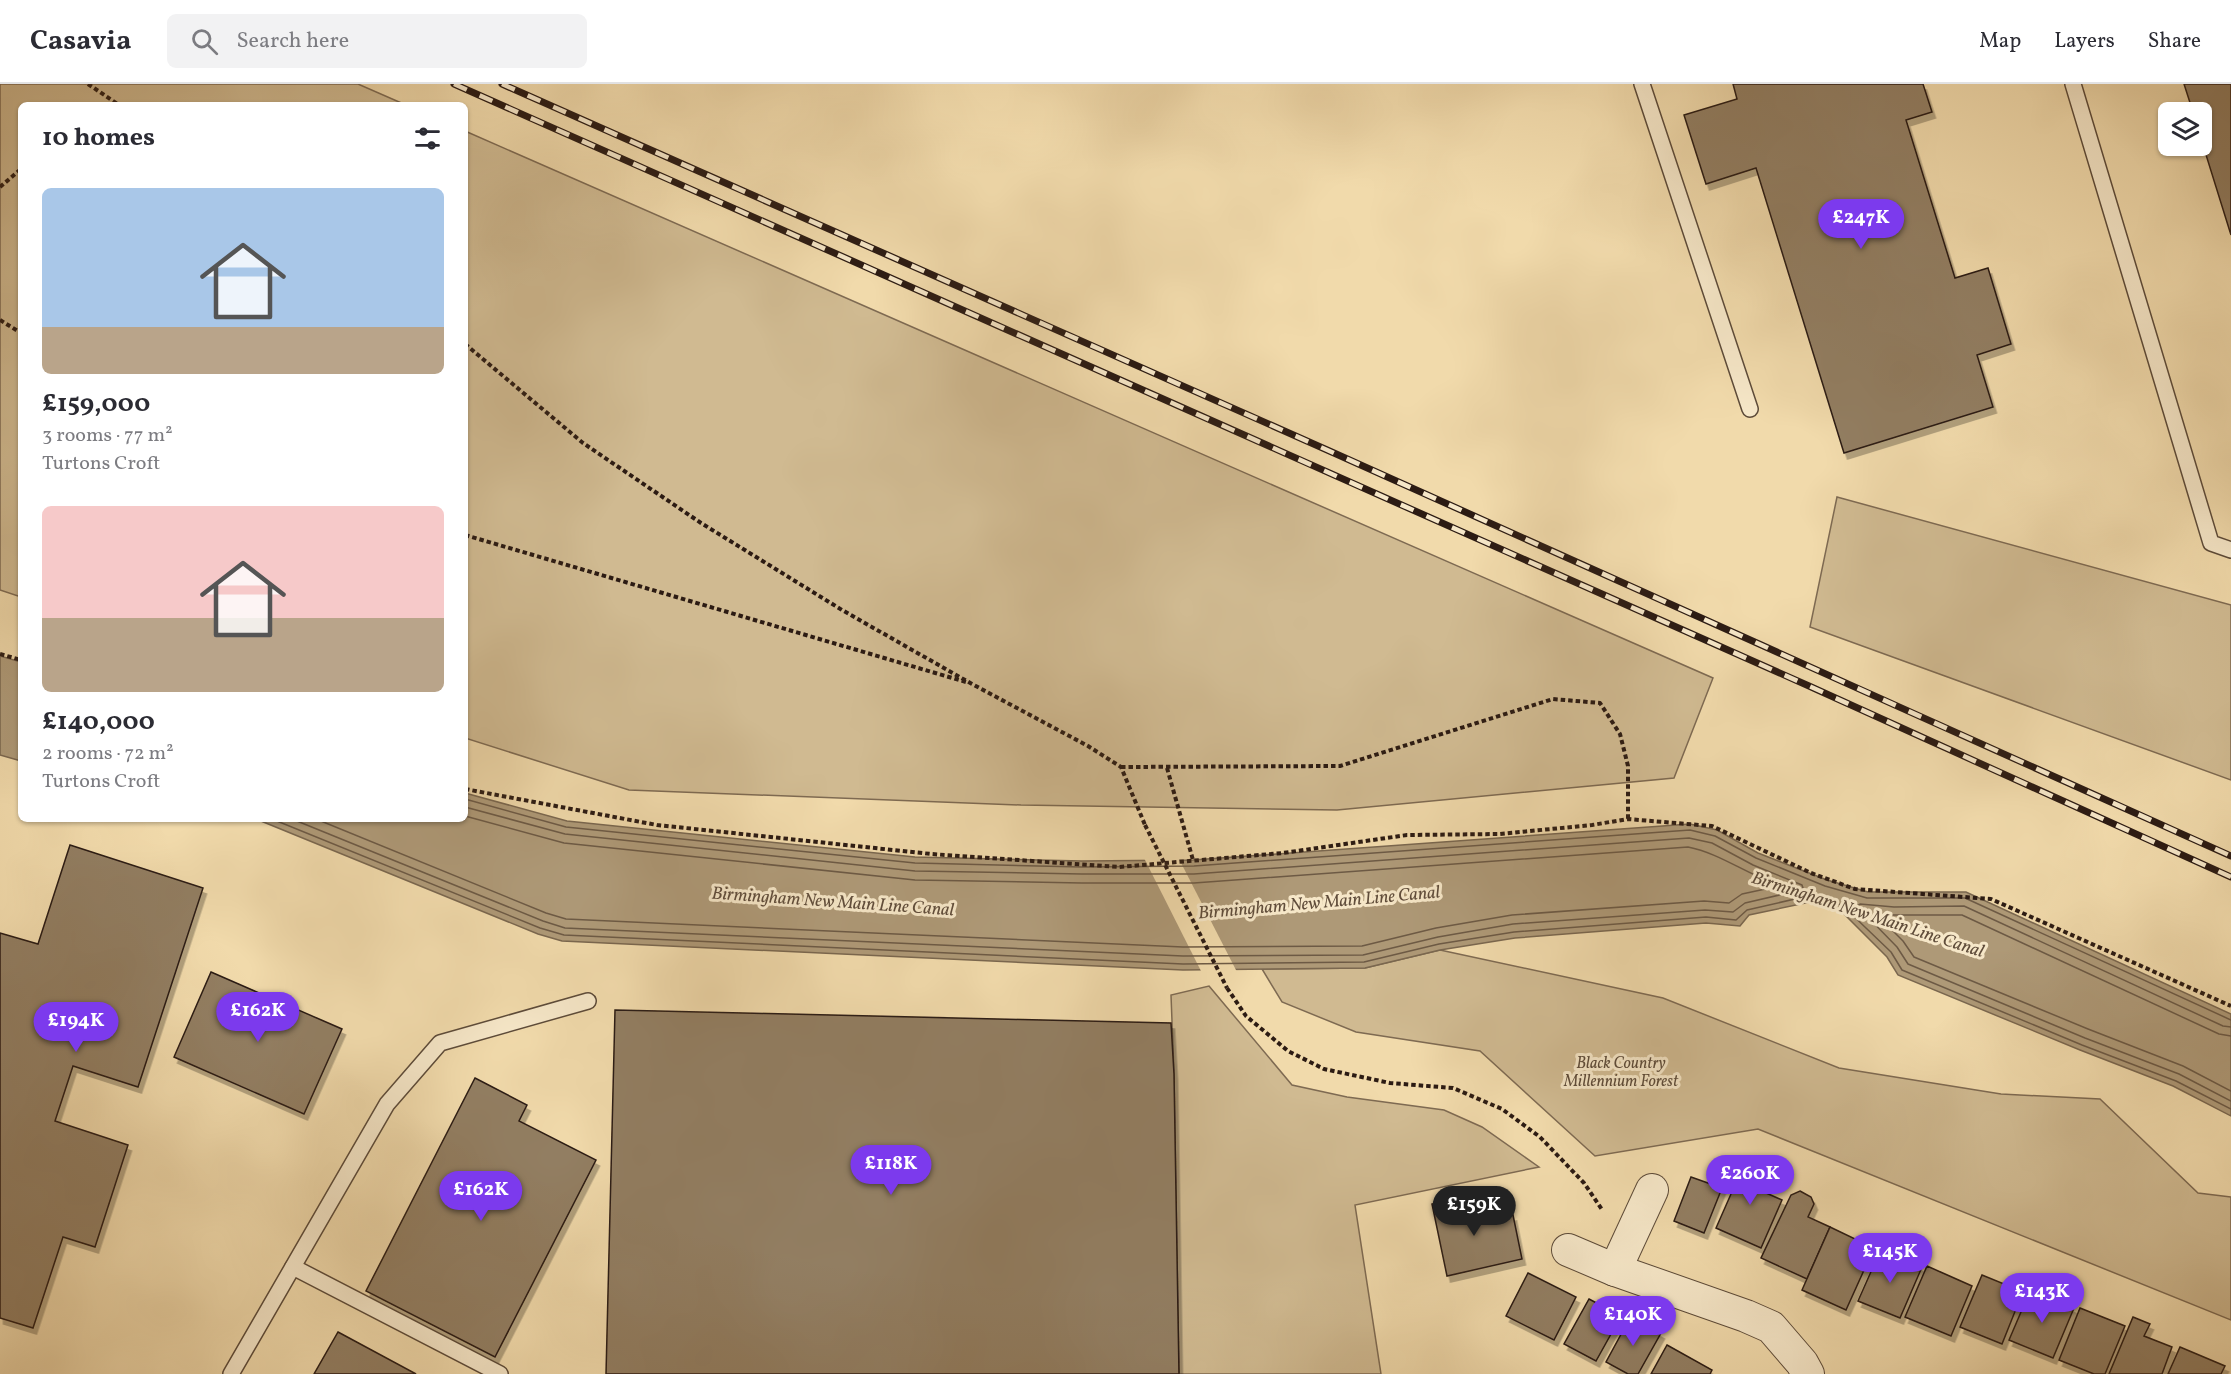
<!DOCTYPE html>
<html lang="en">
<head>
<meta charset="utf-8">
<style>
  :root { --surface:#fff; --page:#f2f2f3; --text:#2b2b33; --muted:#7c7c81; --line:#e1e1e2; --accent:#7c3aed }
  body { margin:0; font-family:Vollkorn,serif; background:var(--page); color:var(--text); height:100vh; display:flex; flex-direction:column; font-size:22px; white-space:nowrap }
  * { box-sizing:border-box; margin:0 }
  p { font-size:20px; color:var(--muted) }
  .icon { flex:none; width:33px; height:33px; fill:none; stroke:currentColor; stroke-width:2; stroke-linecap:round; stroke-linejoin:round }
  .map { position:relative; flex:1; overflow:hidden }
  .drawer { position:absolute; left:18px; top:18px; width:450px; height:720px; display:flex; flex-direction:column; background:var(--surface); border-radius:9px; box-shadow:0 2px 4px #0004 }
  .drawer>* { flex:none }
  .buttons { position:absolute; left:2158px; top:18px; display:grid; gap:12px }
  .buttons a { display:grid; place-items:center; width:54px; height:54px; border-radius:9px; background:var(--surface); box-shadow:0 2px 4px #0004; font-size:30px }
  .price { position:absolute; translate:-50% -51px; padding:0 14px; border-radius:21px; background:var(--accent); color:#fff; font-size:20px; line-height:39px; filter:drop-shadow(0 2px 3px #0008) }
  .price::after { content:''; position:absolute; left:50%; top:36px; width:18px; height:14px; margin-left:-9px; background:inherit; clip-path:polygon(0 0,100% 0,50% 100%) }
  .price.selected { background:#222; color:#fff }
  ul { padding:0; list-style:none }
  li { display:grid; align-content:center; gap:12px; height:318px; padding:0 24px }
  li span { display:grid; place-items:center; height:186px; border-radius:9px; color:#555 }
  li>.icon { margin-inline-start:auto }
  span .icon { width:108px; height:108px; fill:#fffc; stroke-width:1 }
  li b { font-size:26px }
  h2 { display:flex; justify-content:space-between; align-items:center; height:72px; padding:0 24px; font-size:26px }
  header { display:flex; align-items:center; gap:36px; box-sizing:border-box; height:84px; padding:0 30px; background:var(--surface); border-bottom:2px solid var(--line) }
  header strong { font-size:28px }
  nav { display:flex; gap:33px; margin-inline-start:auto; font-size:21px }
  .search { width:420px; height:54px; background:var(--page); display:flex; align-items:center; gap:15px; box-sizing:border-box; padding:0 21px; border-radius:9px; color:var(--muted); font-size:22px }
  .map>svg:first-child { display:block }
  .green { fill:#d0ba91; stroke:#7e6a52; stroke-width:1.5 }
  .water { fill:#ae9977; stroke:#7a674f; stroke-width:1.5 }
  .pier { fill:#f1daab }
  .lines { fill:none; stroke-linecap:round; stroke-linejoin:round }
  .shore { stroke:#6d5a45; stroke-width:1.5 }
  .building { fill:#927e62; stroke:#2c1b13; stroke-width:1.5; filter:url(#shadow) }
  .service-casing { stroke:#5d4b39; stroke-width:18 }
  .minor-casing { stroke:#5d4b39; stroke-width:34 }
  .path { stroke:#2c1b13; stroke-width:4; stroke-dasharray:4.5 3; stroke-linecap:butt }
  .service { stroke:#f6e7c8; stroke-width:15 }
  .minor { stroke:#f6e7c8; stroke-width:32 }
  .rail-casing { stroke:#2c1b13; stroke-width:7 }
  .rail { stroke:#f6e7c8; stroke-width:4.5; stroke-dasharray:14; stroke-linecap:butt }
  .path-bridge { stroke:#2c1b13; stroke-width:4; stroke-dasharray:4.5 3; stroke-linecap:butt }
  .labels { text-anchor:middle; stroke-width:6; stroke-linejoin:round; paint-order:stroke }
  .park-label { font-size:16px; font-style:italic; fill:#5d4b39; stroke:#f6e7c8 }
  .water-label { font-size:18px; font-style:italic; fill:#604d3b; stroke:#f6e7c8 }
</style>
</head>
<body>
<header>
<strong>Casavia</strong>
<div class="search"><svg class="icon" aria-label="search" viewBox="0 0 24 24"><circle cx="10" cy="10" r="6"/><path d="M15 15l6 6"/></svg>Search here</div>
<nav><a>Map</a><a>Layers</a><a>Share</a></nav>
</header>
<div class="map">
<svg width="2231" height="1290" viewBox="0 0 2231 1290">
  <defs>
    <filter id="shadow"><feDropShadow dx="3.5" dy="6" stdDeviation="0" flood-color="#0004"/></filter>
  </defs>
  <rect width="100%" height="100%" fill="#f1daab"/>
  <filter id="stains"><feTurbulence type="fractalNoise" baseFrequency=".00333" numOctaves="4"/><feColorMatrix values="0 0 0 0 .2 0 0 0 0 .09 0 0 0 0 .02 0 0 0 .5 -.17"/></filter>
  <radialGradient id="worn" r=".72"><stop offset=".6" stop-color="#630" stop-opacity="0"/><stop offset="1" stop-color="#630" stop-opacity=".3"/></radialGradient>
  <g class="green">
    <path d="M0,0H358L406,21H21V513L0,506Z"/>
    <path d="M465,47L1713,594L1674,694L1337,726L1021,721L629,706L465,654Z"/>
    <path d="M1837,413L2231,521V696L1810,543Z"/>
    <path d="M1440,866L1663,914L1839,984L2001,1010L2100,1015L2198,1109L2231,1113V1236L1758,1045L1595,1072L1480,967L1356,948L1282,918L1262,885L1365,884Z"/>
    <path d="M1209,902L1292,1001L1347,1013L1444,1026L1482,1043L1539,1083L1355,1121L1381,1290H1179L1174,990L1171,911Z"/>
  </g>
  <g class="water">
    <path d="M0,572L21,578V677L0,671Z"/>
    <path d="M465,709L567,737L915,773L1082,777L1193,776L1690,740L1717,746L1758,769L1827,796L1868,808H1966L2231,930V1032L2173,1002L2080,966L1898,891L1887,873L1841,827L1810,818L1749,831L1740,842L1706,839L1515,854L1440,866L1365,884L1183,886L562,857L538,850L256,735H465Z"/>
  </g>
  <path class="pier" d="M1178,773L1237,888L1202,889L1144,774Z"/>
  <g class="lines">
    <g class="shore">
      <path d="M465,715L566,743L915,779L1082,783L1194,782L1690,746L1715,752L1756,774L1825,802L1867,814H1965L2231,936"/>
      <path d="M272,735L540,844L564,851L1183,880L1364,878L1439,860L1514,848L1706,833L1736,836L1747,826L1808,812L1842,821L1891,868L1902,886L2082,961L2176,997L2231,1025"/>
      <path d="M292,735L543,837L565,844L1183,872L1363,871L1438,853L1513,840L1705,826L1733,828L1745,819L1801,806L1803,804L1802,801L1753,781L1712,759L1689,754L1194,790H1082L915,787L565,750L465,723"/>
      <path d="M316,735L546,829L566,835L1183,863L1362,862L1436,844L1512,831L1704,817L1729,819L1742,810L1770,804L1772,801L1771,798C1742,787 1718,769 1688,763L1194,799H1082L915,796L564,759L465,732"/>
      <path d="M2231,943L2223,942L1964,822L1894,823L1860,820L1857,822L1897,863L1908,880L2085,954L2179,990L2231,1017"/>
      <path d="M2231,952L2219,950L1962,831H1884L1882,833V836L1903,857L1914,873L2088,945L2183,982L2231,1007"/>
    </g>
  </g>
  <g class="building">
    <path d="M1733,0H1923L1932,28L1906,36L1955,194L1988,184L2011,260L1977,271L1993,323L1844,369L1756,84L1706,100L1684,31L1737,15Z"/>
    <path d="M2184,0H2231V151L2202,58V28H2193Z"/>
    <path d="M70,761L203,804L138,1003L73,982L55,1037L128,1061L95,1163L63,1153L33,1244L0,1234V849L38,860Z"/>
    <path d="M211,888L342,945L304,1030L174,973Z"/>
    <path d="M615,926L1171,939L1174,990L1179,1290H606Z"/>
    <path d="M475,994L527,1021L519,1037L596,1076L495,1273L366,1207Z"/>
    <path d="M1746,1076L1773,1088L1764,1108L1782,1116L1761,1164L1716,1144Z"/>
    <path d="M1691,1093L1722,1104L1704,1149L1674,1137Z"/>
    <path d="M1800,1107L1811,1113L1814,1120L1808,1133L1830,1143L1807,1195L1761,1174L1791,1111Z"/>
    <path d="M1477,1110L1483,1138L1513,1131L1522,1175L1447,1192L1432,1120Z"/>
    <path d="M1830,1143L1874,1164L1846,1226L1802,1206Z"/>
    <path d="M1881,1165L1922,1183L1900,1234L1858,1217Z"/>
    <path d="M1927,1182L1972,1202L1951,1252L1905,1233Z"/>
    <path d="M1528,1189L1576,1213L1554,1256L1506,1232Z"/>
    <path d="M1982,1191L2014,1204L2010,1211L2020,1215L2002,1260L1960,1243Z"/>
    <path d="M2030,1207L2074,1224L2053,1274L2009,1256Z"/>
    <path d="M1589,1215L1621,1232L1596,1277L1564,1260Z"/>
    <path d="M2080,1224L2125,1242L2105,1290H2094L2059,1276Z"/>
    <path d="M1631,1232L1661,1249L1638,1290H1628L1606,1278Z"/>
    <path d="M2133,1233L2150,1240L2144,1252L2172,1263L2162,1290H2109Z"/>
    <path d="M338,1248L416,1290H314Z"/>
    <path d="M1667,1261L1712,1286L1710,1290H1651Z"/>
    <path d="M2180,1263L2225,1282L2221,1290H2168Z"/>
  </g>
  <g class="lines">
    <defs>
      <g id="service">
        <path d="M1642,0L1750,325"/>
        <path d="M2073,0L2211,459L2231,466"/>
        <path d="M293,1183L500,1290"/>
        <path d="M231,1290L387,1020L440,959L588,917"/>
      </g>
      <g id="minor">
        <path d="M1568,1166L1615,1186L1746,1232L1771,1243L1802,1279L1808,1290"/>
        <path d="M1615,1186L1652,1106"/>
      </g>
    </defs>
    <use href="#service" class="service-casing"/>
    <use href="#minor" class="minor-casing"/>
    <g class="path">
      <path d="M88,0L119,21"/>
      <path d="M0,103L21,85"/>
      <path d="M0,236L21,249"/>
      <path d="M465,260L583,359L701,439L842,526L972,600L1088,662L1121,683L1145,741"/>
      <path d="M465,451L966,598"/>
      <path d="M0,570L21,576"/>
      <path d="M1121,683L1340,682L1553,615L1600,619L1620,650L1628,682V735"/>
      <path d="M1167,684L1193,776"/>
      <path d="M465,705L657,741L931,770L1119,783L1283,769L1407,751L1500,750L1592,741L1628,735L1712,742L1811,789L1855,805L1991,815L2231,922"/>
      <path d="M1227,904L1246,932L1288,967L1324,985L1390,999L1453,1004L1502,1025L1540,1053L1584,1099L1603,1127"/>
    </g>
    <use href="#service" class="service"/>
    <use href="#minor" class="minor"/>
    <defs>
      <g id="rail">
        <path d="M454,0L1809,602L2231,793"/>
        <path d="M502,0L1334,369L2231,772"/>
      </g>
    </defs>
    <use href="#rail" class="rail-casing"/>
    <use href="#rail" class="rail"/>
    <path class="path-bridge" d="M1145,741L1227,904"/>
  </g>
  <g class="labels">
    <g class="park-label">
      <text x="1621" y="984">Black Country<tspan x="1621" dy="18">Millennium Forest</tspan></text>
    </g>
    <g class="water-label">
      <text transform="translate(833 817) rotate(4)" y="6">Birmingham New Main Line Canal</text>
      <text transform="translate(1319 818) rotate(-5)" y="6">Birmingham New Main Line Canal</text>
      <text transform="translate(1868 830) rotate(18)" y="6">Birmingham New Main Line Canal</text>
    </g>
  </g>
  <rect width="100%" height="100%" filter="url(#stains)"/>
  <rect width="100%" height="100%" fill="url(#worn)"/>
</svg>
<div class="buttons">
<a><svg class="icon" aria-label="layers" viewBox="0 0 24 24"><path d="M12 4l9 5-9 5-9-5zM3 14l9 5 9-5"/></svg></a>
</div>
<b class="price" style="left:1861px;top:166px">£247K</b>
<b class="price" style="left:258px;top:959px">£162K</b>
<b class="price" style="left:76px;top:969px">£194K</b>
<b class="price" style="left:891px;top:1112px">£118K</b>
<b class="price" style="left:1750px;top:1122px">£260K</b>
<b class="price" style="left:481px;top:1138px">£162K</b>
<b class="price selected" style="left:1474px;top:1153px">£159K</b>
<b class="price" style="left:1890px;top:1200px">£145K</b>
<b class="price" style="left:2042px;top:1240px">£143K</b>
<b class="price" style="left:1633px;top:1263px">£140K</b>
<section class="drawer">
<h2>10 homes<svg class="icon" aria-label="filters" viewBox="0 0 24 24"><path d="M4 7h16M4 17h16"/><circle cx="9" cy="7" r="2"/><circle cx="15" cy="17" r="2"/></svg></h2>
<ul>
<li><span style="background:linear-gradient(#a9c7e8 75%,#b9a48a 0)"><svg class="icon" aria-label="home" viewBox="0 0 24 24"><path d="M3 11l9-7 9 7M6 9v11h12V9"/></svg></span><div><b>£159,000</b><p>3 rooms · 77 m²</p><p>Turtons Croft</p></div></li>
<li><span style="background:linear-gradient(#f6c9c9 60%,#b9a48a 0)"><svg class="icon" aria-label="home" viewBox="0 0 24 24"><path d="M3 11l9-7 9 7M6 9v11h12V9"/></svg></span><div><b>£140,000</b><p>2 rooms · 72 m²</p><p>Turtons Croft</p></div></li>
</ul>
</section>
</div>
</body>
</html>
